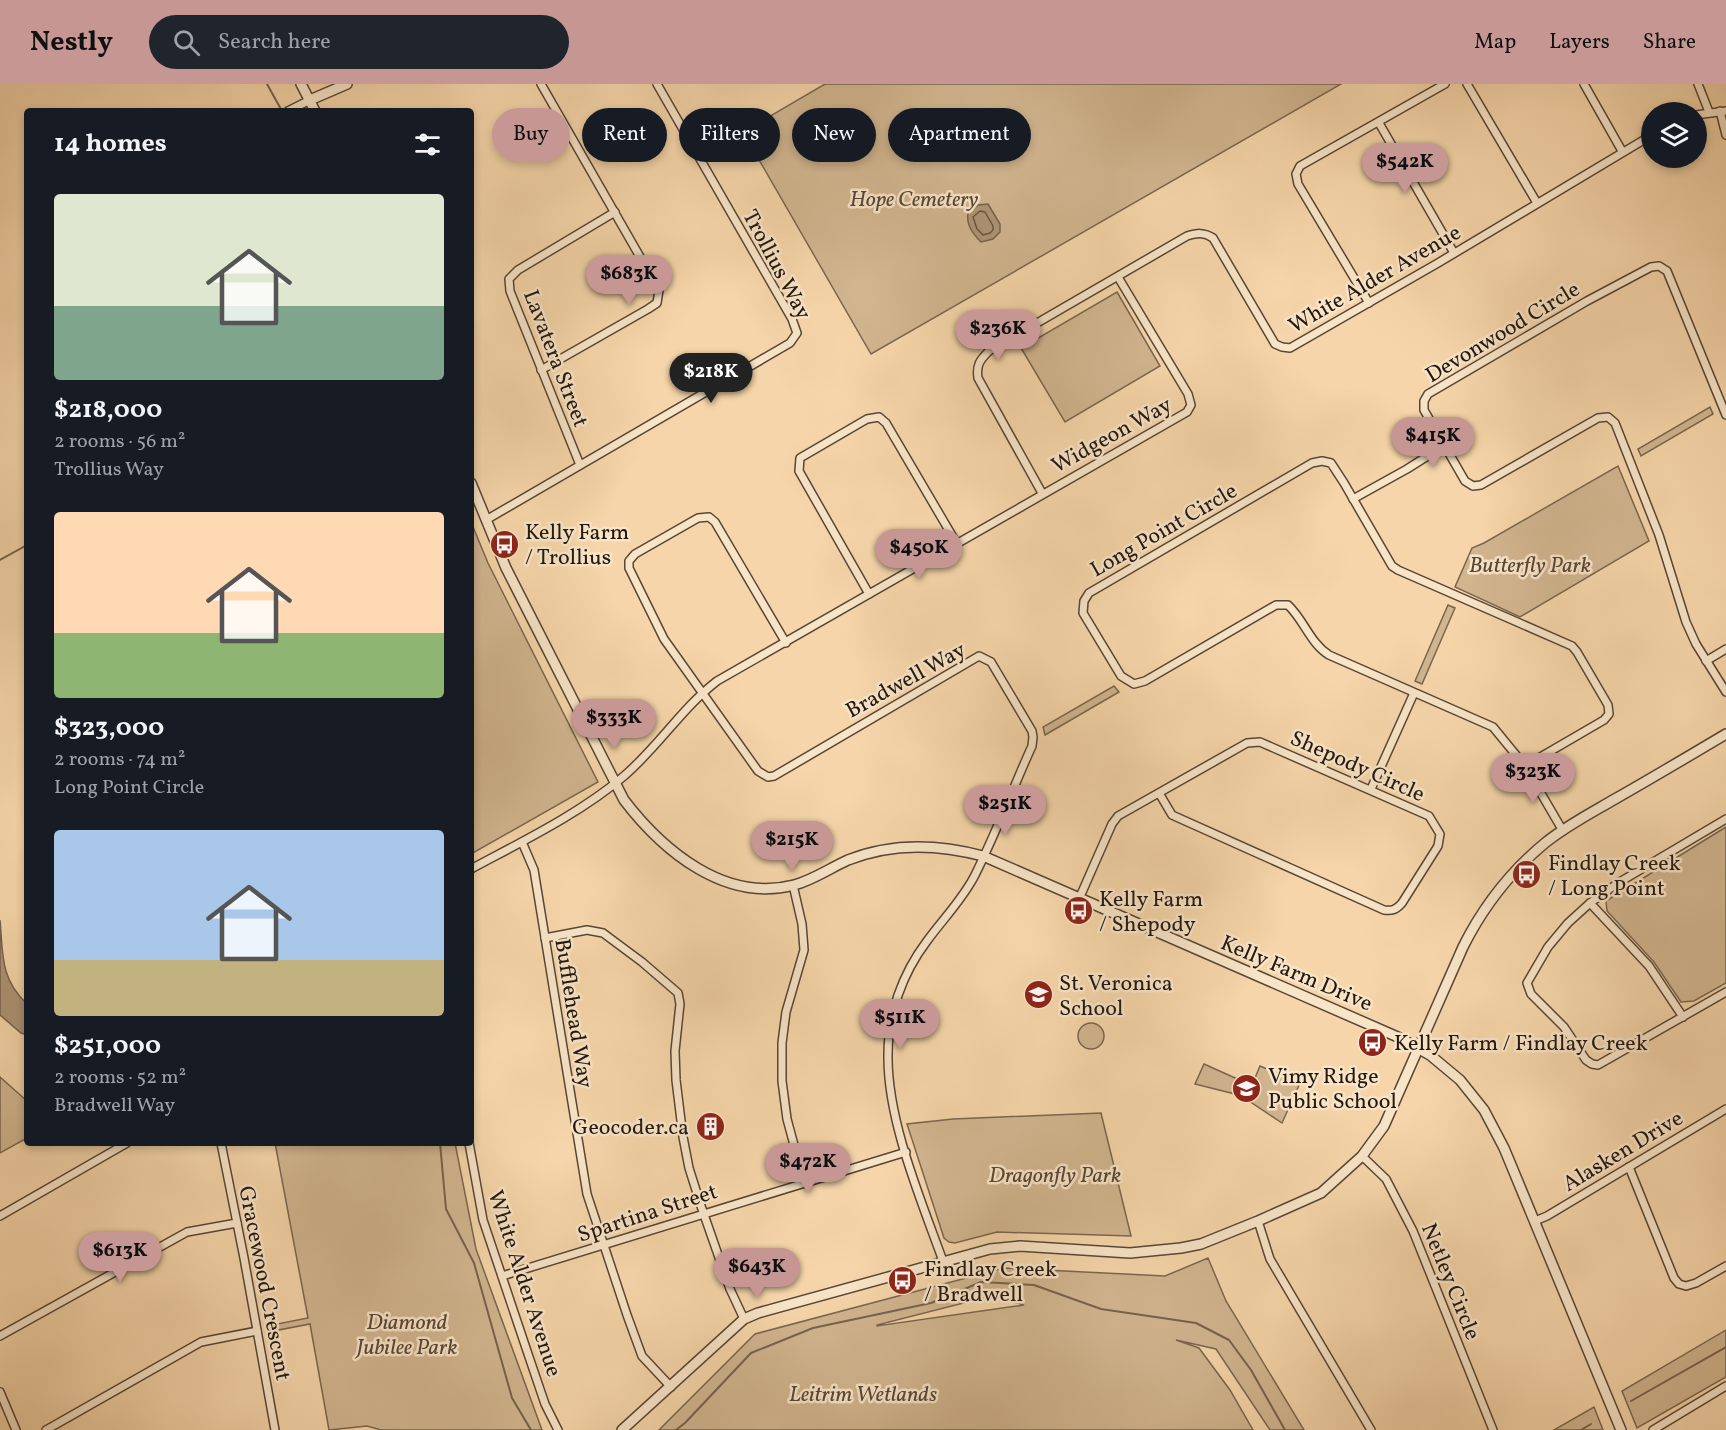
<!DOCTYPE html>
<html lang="en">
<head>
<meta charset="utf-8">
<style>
  :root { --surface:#171b24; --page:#20242c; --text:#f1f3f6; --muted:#9ea1a6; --accent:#c59692 }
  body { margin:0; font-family:Vollkorn,serif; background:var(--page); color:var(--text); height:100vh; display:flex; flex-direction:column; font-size:22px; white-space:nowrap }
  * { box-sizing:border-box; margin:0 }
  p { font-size:20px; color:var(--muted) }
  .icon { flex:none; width:33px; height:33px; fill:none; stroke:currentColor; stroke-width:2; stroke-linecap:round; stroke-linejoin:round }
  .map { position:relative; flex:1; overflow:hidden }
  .drawer { position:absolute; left:24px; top:24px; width:450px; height:1038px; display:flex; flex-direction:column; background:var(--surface); border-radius:6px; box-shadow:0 3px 9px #0003 }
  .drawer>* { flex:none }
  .top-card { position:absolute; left:492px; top:24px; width:570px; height:54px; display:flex; gap:12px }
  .controls { position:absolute; left:1641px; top:18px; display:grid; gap:12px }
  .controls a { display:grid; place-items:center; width:66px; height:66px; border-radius:50%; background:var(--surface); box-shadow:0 3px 9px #0003; font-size:30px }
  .price { position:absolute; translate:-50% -51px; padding:0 14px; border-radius:21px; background:var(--accent); color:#111; font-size:20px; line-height:39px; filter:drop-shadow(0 2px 3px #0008) }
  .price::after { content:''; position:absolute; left:50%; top:36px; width:18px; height:14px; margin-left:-9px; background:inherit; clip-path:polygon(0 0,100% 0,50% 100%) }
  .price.current { background:#222; color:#fff }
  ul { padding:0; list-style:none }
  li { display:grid; align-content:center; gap:12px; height:318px; padding:0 30px }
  li span { display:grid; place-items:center; height:186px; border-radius:6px; color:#555 }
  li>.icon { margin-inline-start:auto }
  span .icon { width:108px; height:108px; fill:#fffc; stroke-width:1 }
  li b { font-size:26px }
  h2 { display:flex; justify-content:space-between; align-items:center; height:72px; padding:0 30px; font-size:26px }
  .tag { padding:0 21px; border-radius:27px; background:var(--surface); box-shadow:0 3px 9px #0003; font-size:21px; line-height:54px }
  .tag.current { background:var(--accent); color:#111 }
  header { display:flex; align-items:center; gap:36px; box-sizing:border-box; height:84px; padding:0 30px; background:var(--accent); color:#111 }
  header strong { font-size:28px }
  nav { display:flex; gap:33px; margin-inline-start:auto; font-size:21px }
  .search { width:420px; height:54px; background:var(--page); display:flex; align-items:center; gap:15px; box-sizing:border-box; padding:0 21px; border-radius:33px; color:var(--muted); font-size:22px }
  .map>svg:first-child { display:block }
  .green { fill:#d1b58f; stroke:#7a6650; stroke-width:1.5; fill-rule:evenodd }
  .water { fill:#ae9475; stroke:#76624d; stroke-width:1.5 }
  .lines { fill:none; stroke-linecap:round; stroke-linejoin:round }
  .shore { stroke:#685642; stroke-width:1.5 }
  .stream { stroke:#76624d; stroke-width:2 }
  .minor-casing { stroke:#584636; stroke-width:10 }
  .tertiary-casing { stroke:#584636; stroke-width:12 }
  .minor { stroke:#f8e4c7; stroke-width:7 }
  .tertiary { stroke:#f8e4c7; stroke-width:9 }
  .labels { text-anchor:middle; stroke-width:5; stroke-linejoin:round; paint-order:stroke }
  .park-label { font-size:22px; font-style:italic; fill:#574636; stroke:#f8e4c7 }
  .street-label { font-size:22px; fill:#231710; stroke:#f8e4c7 }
  .poi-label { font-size:22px; fill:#231710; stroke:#f8e4c7; text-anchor:start }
</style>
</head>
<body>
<header>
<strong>Nestly</strong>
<div class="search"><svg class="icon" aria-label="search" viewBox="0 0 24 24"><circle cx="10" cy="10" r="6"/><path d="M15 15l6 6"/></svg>Search here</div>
<nav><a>Map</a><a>Layers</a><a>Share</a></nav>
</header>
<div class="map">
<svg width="1726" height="1346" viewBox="0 0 1726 1346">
  <rect width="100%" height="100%" fill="#f5d5a9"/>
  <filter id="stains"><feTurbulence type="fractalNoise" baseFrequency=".00333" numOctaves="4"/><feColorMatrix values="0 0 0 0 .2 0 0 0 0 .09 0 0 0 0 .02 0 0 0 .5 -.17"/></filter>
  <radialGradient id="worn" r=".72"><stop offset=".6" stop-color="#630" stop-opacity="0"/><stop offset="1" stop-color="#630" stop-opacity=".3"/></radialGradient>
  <g class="green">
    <path d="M825,0H1341L871,270L743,48Z"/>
    <path d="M1117,208L1160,282L1065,338L1021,264Z"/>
    <path d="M1710,323L1713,330L1641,372L1638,365Z"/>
    <path d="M1618,382L1649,457L1520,533L1455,503L1472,464L1484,459Z"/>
    <path d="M471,438L488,479L598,698L471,770Z"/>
    <path d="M1448,521L1455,524L1422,600L1415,597Z"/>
    <path d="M1114,602L1119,608L1045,651L1043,643Z"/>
    <path d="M1726,743V899L1694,917L1681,918L1654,878L1607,827L1606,817Z"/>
    <circle cx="1091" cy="952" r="13"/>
    <path d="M1204,980L1244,998L1239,1011L1195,1000Z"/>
    <path d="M1260,982L1300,999L1282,1039L1246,1015Z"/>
    <path d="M0,993L27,1017V1054L0,1069Z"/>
    <path d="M1101,1029L1131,1152L997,1148L955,1159L949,1158L944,1154L907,1040L953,1035Z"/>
    <path d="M275,1059H455L476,1165L542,1346H381L367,1342L329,1346L310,1240L268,1248L267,1242L308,1234Z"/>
    <path d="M1208,1174L1226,1217L1304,1346H1270L1216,1265L1176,1256L1199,1264L1230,1306L1253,1346H659L755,1250L1004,1184L1165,1192ZM991,1212L1024,1221L877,1242V1241Z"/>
    <path d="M1726,1246V1293L1637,1344L1622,1307Z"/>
    <path d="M1594,1323L1603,1346H1554Z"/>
  </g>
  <g class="water">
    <path d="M988,120L1000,140V148L993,155L981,158C973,150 966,141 968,129L978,121Z"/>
    <path d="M0,836C3,870 0,895 27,920V951L21,949L0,931Z"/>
  </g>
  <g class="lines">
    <path class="shore" d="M980,127L985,128L993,142V146L990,149L983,151L977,145L973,133Z"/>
    <g class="stream">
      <path d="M267,0L282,27"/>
      <path d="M0,476L27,461"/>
      <path d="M440,1059L446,1125L474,1179L512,1314L531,1346"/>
      <path d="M1631,1317L1726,1263"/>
      <path d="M676,1346L685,1339L751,1269L813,1244L931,1219L981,1198L1034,1201L1101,1225L1196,1239L1229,1256L1251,1286L1285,1346"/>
      <path d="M1581,1346L1591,1340"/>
    </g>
    <defs>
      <g id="minor">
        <path d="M541,0L659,206L657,219L648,225L541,286"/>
        <path d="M1467,0L1537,119"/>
        <path d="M1584,0L1622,67"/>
        <path d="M1698,0L1709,28"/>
        <path d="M288,27L310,16"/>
        <path d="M1720,27L1726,51"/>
        <path d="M1696,31L1726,27"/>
        <path d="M1379,39L1454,169"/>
        <path d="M1369,219L1298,100L1296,90L1300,82L1445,0"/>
        <path d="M1726,331L1667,187L1659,182L1651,183L1587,217L1428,310L1424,317V326L1465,397L1473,402L1481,401L1598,334L1608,333L1615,339L1659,451L1686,538L1696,560L1726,608"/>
        <path d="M580,381L510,207L509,195L518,186L615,128"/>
        <path d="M1042,409L978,294C976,281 980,276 989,267L1187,152C1197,149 1204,148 1213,154L1275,260L1282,263L1290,264L1438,179L1652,51"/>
        <path d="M1353,415L1407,385L1445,361"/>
        <path d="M486,436L790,259L797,249L792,235L657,0"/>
        <path d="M869,510L799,387L800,374L867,335L879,333L886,339L957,460"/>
        <path d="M786,559L715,438L709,433L698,434L635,470L629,477V484L664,555L758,687L768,693L774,692L979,572L991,578L1032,647L1033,653L1032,662C1013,704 996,749 975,791C963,815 943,835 927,857C902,890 888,930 888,971C887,1036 921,1116 943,1177"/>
        <path d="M1706,577L1726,565"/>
        <path d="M1525,682L1604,636L1609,630L1608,621L1577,568L1572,562L1398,486L1392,482L1344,399L1331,379L1322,377L1312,379L1089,509L1084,517L1083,529L1121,592L1134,600L1145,597L1276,521H1288C1304,536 1310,559 1329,571L1493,643L1525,682L1563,747"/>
        <path d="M1371,705L1414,609"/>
        <path d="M1726,735L1618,799L1590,819L1568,839L1548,863L1527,899L1531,910L1564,943L1586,976L1592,980L1598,981L1726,908"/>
        <path d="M522,758L534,786L587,1110L627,1231L642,1272L671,1303"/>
        <path d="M471,785C521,758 581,729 624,692C659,662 681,625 717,597L1187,328L1191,321L1188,310L1118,193"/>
        <path d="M793,801L802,840L804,866L786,928L782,959V997L787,1035L804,1098"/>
        <path d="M1079,815L1112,740L1118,732L1247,659L1260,658L1429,732L1440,750L1438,762L1402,819C1396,826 1392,827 1384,826L1172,731L1159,709"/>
        <path d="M1590,819L1649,882L1683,933"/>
        <path d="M545,854L587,846L603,849L642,878L678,909L680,920L675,967L676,996L683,1053L689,1084L701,1122L730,1205L744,1235"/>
        <path d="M221,1059L244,1174L275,1346"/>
        <path d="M469,1059L483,1136L527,1267L545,1320L558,1346"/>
        <path d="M1362,1072L1386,1095L1413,1147L1493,1346"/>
        <path d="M1629,1083L1674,1194L1679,1200L1686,1202L1696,1199L1726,1182"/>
        <path d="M0,1132L127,1059"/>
        <path d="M1258,1137L1270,1175L1371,1346"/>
        <path d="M1535,1137L1547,1132L1726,1025"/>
        <path d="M502,1192L906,1068"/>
        <path d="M0,1252L187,1148L237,1139"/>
        <path d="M0,1308L16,1346"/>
        <path d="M46,1346L201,1258L257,1247"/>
        <path d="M1653,1346L1726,1302"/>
      </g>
      <g id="tertiary">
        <path d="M301,0L315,27"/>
        <path d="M310,16L347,0"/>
        <path d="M471,399L506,484L624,716C663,767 725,819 794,801C813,796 830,784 848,776C893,758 938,760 983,772L1400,954L1430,971L1460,996L1484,1026L1504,1064L1621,1346"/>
        <path d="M622,1346L744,1235L758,1229L990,1165L1020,1162L1130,1169L1181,1164L1201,1160L1258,1137L1321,1109L1362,1072L1384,1042L1463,863C1483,823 1510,788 1545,759C1566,742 1591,729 1615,715C1652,694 1689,672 1726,650"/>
      </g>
    </defs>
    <use href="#minor" class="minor-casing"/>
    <use href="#tertiary" class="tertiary-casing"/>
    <use href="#minor" class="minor"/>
    <use href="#tertiary" class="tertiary"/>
  </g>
  <defs>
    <symbol id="bus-disc" viewBox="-11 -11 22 22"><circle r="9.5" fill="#8f2418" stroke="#f8e4c7"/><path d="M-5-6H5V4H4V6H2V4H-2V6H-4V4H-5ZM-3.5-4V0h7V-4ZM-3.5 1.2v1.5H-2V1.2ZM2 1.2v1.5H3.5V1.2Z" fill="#fff"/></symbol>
    <symbol id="school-disc" viewBox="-11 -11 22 22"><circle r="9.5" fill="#8f2418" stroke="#f8e4c7"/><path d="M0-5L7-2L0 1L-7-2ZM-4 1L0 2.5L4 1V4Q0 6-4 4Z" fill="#fff"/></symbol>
    <symbol id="building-disc" viewBox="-11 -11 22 22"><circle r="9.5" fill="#8f2418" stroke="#f8e4c7"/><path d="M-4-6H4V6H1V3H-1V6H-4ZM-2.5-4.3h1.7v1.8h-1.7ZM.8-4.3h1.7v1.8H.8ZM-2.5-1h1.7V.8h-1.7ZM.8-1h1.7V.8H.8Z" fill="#fff"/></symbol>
  </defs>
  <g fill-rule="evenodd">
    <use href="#bus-disc" x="488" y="444" width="33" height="33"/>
    <use href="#bus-disc" x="1510" y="774" width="33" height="33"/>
    <use href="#bus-disc" x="1062" y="810" width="33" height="33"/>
    <use href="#school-disc" x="1022" y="894" width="33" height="33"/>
    <use href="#bus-disc" x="1356" y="942" width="33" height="33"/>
    <use href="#school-disc" x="1230" y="988" width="33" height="33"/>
    <use href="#building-disc" x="694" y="1026" width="33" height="33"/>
    <use href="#bus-disc" x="886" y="1180" width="33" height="33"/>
  </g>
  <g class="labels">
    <g class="park-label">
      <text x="914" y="122">Hope Cemetery</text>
      <text x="1530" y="488">Butterfly Park</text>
      <text x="1055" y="1098">Dragonfly Park</text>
      <text x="407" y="1245">Diamond<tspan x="407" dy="25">Jubilee Park</tspan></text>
      <text x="863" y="1317">Leitrim Wetlands</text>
    </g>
    <g class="street-label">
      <text transform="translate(778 180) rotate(62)" y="8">Trollius Way</text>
      <text transform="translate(1374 194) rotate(-30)" y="8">White Alder Avenue</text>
      <text transform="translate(1502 247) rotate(-31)" y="8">Devonwood Circle</text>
      <text transform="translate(557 274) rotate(69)" y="8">Lavatera Street</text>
      <text transform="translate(1111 350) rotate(-29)" y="8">Widgeon Way</text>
      <text transform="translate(1163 445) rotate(-30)" y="8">Long Point Circle</text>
      <text transform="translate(905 595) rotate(-29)" y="8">Bradwell Way</text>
      <text transform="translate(1358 681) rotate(24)" y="8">Shepody Circle</text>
      <text transform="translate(1297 888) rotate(23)" y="8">Kelly Farm Drive</text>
      <text transform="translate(575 929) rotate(81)" y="8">Bufflehead Way</text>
      <text transform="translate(1622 1066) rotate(-31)" y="8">Alasken Drive</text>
      <text transform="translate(647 1128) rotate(-18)" y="8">Spartina Street</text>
      <text transform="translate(1452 1197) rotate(68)" y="8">Netley Circle</text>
      <text transform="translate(266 1199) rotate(79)" y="8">Gracewood Crescent</text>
      <text transform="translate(526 1199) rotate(72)" y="8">White Alder Avenue</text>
    </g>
    <g class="poi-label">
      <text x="525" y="455">Kelly Farm<tspan x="525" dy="25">/ Trollius</tspan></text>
      <text x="1548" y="786">Findlay Creek<tspan x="1548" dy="25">/ Long Point</tspan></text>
      <text x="1099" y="822">Kelly Farm<tspan x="1099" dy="25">/ Shepody</tspan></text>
      <text x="1059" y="906">St. Veronica<tspan x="1059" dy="25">School</tspan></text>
      <text x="1394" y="966">Kelly Farm / Findlay Creek</text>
      <text x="1268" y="999">Vimy Ridge<tspan x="1268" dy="25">Public School</tspan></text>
      <text x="689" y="1050" text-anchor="end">Geocoder.ca</text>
      <text x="924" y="1192">Findlay Creek<tspan x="924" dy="25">/ Bradwell</tspan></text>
    </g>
  </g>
  <rect width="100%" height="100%" filter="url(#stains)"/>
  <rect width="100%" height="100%" fill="url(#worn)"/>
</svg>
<div class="controls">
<a><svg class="icon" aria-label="layers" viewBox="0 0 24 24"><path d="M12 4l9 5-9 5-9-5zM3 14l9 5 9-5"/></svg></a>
</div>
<b class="price" style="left:1405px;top:110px">$542K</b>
<b class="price" style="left:629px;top:222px">$683K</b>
<b class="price" style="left:998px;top:277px">$236K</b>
<b class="price current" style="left:711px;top:320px">$218K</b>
<b class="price" style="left:1433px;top:384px">$415K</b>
<b class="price" style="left:919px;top:496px">$450K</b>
<b class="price" style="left:614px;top:666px">$333K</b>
<b class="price" style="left:1533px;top:720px">$323K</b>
<b class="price" style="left:1005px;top:752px">$251K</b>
<b class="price" style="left:792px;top:788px">$215K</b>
<b class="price" style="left:900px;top:966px">$511K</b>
<b class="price" style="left:808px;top:1110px">$472K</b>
<b class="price" style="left:120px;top:1199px">$613K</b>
<b class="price" style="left:757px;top:1215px">$643K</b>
<div class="top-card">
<a class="tag current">Buy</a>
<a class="tag">Rent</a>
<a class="tag">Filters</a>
<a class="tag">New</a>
<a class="tag">Apartment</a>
</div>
<section class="drawer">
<h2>14 homes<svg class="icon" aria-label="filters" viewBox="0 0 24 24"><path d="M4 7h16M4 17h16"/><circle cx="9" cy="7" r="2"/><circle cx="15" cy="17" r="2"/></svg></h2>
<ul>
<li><span style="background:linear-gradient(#dfe7d0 60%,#7fa58c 0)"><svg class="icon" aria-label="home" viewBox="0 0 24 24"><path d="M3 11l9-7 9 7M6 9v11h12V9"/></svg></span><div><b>$218,000</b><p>2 rooms · 56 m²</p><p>Trollius Way</p></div></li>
<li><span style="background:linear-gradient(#ffd9b3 65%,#8fb573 0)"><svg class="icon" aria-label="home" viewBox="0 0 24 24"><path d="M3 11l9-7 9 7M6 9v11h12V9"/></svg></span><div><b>$323,000</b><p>2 rooms · 74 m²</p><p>Long Point Circle</p></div></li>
<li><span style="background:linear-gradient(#a9c7e8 70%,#c2b280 0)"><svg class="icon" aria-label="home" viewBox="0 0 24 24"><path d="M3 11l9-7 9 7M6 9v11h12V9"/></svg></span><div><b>$251,000</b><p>2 rooms · 52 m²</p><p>Bradwell Way</p></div></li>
</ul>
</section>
</div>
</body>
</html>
